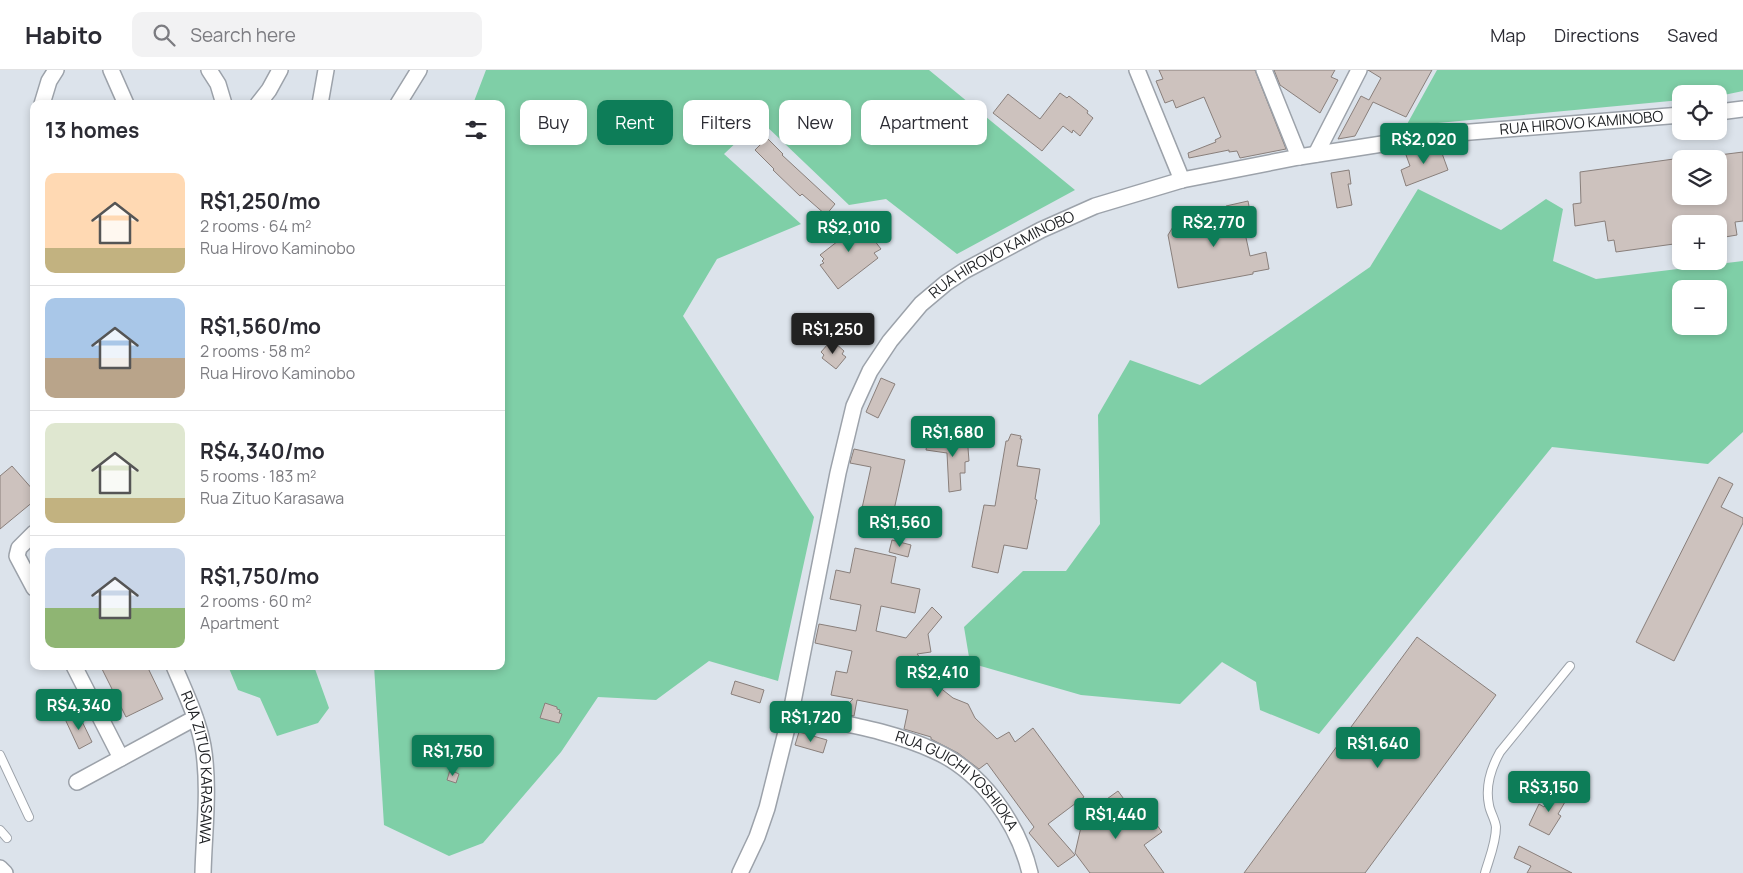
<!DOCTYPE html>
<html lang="en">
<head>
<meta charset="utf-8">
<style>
  :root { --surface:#fff; --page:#f2f2f3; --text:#2b2b33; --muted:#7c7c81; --line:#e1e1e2; --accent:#0d7d58 }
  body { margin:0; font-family:Manrope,sans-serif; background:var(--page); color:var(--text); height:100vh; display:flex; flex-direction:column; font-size:19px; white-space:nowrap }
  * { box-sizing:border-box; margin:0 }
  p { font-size:16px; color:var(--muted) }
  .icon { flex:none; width:28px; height:28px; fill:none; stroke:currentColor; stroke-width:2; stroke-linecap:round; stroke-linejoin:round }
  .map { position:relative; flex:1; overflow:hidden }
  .panel { position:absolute; left:30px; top:30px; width:475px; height:570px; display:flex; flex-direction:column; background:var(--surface); border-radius:10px; box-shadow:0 2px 8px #0003 }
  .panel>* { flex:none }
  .top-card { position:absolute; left:520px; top:30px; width:475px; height:45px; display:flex; gap:10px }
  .tools { position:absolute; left:1672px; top:15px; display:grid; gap:10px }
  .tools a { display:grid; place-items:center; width:55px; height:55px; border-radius:10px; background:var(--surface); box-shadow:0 2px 8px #0003; font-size:25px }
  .price { position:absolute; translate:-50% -42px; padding:0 11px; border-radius:5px; background:var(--accent); color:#fff; font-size:16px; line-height:32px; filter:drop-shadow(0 1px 2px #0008) }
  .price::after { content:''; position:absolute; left:50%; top:30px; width:15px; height:11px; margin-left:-8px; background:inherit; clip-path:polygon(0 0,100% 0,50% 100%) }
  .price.selected { background:#222; color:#fff }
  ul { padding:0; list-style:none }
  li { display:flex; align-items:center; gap:15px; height:125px; padding:0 15px }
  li+li { border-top:1px solid var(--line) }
  li span { display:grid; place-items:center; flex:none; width:140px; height:100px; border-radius:10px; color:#555 }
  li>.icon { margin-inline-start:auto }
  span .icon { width:60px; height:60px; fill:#fffc; stroke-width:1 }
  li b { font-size:21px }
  h2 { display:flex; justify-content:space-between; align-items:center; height:60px; padding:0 15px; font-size:21px }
  .chip { padding:0 18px; border-radius:10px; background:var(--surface); box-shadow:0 2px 8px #0003; font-size:18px; line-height:45px }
  .chip.selected { background:var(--accent); color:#fff }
  header { display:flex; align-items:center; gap:30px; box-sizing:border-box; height:70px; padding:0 25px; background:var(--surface); border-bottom:1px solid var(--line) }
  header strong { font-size:24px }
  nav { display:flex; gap:28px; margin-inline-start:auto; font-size:18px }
  .search { width:350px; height:45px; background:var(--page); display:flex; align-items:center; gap:12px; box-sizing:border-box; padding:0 18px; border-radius:10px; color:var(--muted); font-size:19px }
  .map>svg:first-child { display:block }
  .green { fill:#7fcfa7; fill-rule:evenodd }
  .building { fill:#cdc2be; stroke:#897f7b }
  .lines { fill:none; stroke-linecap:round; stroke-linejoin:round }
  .lane-casing { stroke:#9ca2aa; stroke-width:10 }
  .street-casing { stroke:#9ca2aa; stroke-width:18 }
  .lane { stroke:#fff; stroke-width:8 }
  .street { stroke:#fff; stroke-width:15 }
  .labels { text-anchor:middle; stroke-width:4; stroke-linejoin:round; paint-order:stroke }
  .street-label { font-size:15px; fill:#212326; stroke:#e9f0f8 }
</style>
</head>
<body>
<header>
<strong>Habito</strong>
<div class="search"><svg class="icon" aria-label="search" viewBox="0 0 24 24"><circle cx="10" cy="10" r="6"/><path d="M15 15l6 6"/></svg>Search here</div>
<nav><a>Map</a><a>Directions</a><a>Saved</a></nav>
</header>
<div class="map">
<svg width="1743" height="803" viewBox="0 0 1743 803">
  <rect width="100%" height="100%" fill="#dce3eb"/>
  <g class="green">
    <path d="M486,0H929L1075,120L957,184L886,129L849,135L760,50L724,84L801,154L717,189L683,246L814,447L778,611L709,591L656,630L598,627L561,682L483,773L449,786L384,755L374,596H501V34H473Z"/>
    <path d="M1437,0H1743V21L1719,26V24H1681V30L1406,56Z"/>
    <path d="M1418,119L1501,160L1546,129L1563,139L1553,191L1596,209L1743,191V362L1708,394L1552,377L1319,664L1260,640L1256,612L1222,592L1180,634L1081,625L970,593L964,557L1023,501H1066L1100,454L1098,345L1130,290L1200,315L1370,197ZM1681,219H1719V256H1681Z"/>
    <path d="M228,596H321L315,599L329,638L318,653L277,666L260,628L238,620Z"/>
  </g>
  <g class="building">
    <path d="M1159,0H1255L1286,79L1240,88L1237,81L1229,82V80L1189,88L1188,83L1216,72L1215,70L1221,67L1204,27L1176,38L1173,30L1165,33L1156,11L1163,9Z"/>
    <path d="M1274,0H1335L1331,7L1338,10L1320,43L1280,15Z"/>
    <path d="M1368,0H1432L1406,47L1373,32L1355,66L1338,69L1361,26L1369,30L1381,8Z"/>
    <path d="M1060,23L1067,28L1069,26L1088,41L1087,43L1093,48L1080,66L1073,60L1072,63L1063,56L1042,81L993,43L1008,24L1040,49Z"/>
    <path d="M767,68L783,84L782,85L835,134L826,145L802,124L800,126L773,100L774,99L755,80Z"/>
    <path d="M1439,75L1448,100L1406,116L1401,100L1410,96L1406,85L1428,76Z"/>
    <path d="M1743,82V151L1735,152L1737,165L1719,168V154H1681V173L1616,182L1614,170L1608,171L1605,151L1575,156L1573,134L1581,133L1580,102L1681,88V126H1719V85Z"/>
    <path d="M1349,100L1351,114H1348L1352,135L1337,138L1331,103Z"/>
    <path d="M1248,131L1252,152L1243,154L1250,186L1266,182L1269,199L1253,202V204L1178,218L1168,165L1176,152L1228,143L1226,136Z"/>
    <path d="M853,145L872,171L874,170L881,179L874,183L878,188L838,219L820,195L824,193L822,191L824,189L820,185L838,171L831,162Z"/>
    <path d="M835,273L844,281L842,284L846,287L836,299L822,288L824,285L821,282L828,274L832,276Z"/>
    <path d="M881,308L895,314L878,348L866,342Z"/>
    <path d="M1011,364L1021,366L1020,369H1022L1017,396L1040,399L1035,429L1037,430L1027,479L1004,475L998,503L972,497L984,435L995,436L1006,371H1008Z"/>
    <path d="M967,365L969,391L965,392V403H960L961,420L949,422L947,383L926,380L928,368L945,370L956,369V366Z"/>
    <path d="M854,379L905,390L890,458L859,452L871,397L850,393Z"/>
    <path d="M12,396L34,421V431L0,459V406Z"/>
    <path d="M1719,407L1733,414L1721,437L1743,448V453L1674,591L1636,572Z"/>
    <path d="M892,470L911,475L908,487L889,482Z"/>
    <path d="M855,478L896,487L891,513L920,519L915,543L881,536L876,561L906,568L932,537L942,547L928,564L931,582L917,584L924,592L915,598L953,628L968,634L975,648L997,669L1009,662L1015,672L1033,658L1084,727L1048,754L1075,785L1058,797L1029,763L1034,757L987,693L979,699L958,683L931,669V667L904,659L908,640L857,630L854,646L839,643L853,629L831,625L836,601L847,603L852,581L815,573L819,554L856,561L861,535L830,529L836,500L850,503Z"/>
    <path d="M1417,567L1496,625L1365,803H1244Z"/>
    <path d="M109,596H147L163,629L126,647L102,599Z"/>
    <path d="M735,611L764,620L760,633L731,624Z"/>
    <path d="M545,633L557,637V639L560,640L559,643L562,644L559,653L540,648Z"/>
    <path d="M78,643L92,672L79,679L65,649Z"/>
    <path d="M799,662L827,670L823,683L795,675Z"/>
    <path d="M450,700L459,704L456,713L447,710Z"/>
    <path d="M1558,718L1569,725L1558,744L1561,746L1549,765L1529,755L1539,734L1544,737Z"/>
    <path d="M1118,721L1145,758L1154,751L1162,762L1144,775L1164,803H1090L1075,783L1087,731L1093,739Z"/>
    <path d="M1519,776L1572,803H1527L1531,796L1514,788Z"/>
  </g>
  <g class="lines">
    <defs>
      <g id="lane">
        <path d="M0,685L29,747"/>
        <path d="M0,760L7,768"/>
        <path d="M1485,803C1489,789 1496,773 1496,757C1495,749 1490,742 1489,735C1485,716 1491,698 1500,682L1570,596"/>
      </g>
      <g id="street">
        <path d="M111,0L126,34"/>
        <path d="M209,0L218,14L224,34"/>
        <path d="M1137,0L1182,110"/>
        <path d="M1264,0L1299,87"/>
        <path d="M42,34L49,11L56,0"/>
        <path d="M258,34L269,20L280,0"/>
        <path d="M320,34L326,0"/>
        <path d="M398,34L419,0"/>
        <path d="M1719,42L1743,39"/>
        <path d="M1316,84L1359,0"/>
        <path d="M34,463L19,478L17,486L34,518"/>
        <path d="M74,596L121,688"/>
        <path id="s1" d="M174,596C185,622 198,649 203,676C210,717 204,762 203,803"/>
        <path id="s2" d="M791,642C839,653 890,660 935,681C982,702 1018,753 1030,803"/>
        <path d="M77,712L195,648"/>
        <path d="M0,798L5,803"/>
        <path id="s3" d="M740,803L757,767L767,738L791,642L838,403L854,336L870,301L890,271L921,234L946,213L964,201L1041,160L1095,136L1182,110L1299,87L1446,64L1681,45"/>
      </g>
    </defs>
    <use href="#lane" class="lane-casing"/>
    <use href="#street" class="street-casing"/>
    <use href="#lane" class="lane"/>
    <use href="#street" class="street"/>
  </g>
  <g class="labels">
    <g class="street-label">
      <text dy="5" stroke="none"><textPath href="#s3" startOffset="1300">RUA HIROVO KAMINOBO</textPath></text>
      <text dy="5" stroke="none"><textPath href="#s3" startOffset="700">RUA HIROVO KAMINOBO</textPath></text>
      <text dy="5" stroke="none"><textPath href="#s1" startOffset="106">RUA ZITUO KARASAWA</textPath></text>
      <text dy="5" stroke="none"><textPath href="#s2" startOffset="185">RUA GUICHI YOSHIOKA</textPath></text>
    </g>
  </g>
</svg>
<div class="tools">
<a><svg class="icon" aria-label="locate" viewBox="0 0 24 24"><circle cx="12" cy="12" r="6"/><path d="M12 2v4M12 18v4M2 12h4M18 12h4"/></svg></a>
<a><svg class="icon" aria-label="layers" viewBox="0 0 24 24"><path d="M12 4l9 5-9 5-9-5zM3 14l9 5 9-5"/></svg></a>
<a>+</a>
<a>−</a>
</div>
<b class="price" style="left:1424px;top:95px">R$2,020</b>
<b class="price" style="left:1214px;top:178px">R$2,770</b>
<b class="price" style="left:849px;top:183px">R$2,010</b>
<b class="price selected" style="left:833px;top:285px">R$1,250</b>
<b class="price" style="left:953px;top:388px">R$1,680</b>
<b class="price" style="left:900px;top:478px">R$1,560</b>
<b class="price" style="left:938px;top:628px">R$2,410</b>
<b class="price" style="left:79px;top:661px">R$4,340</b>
<b class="price" style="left:811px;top:673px">R$1,720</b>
<b class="price" style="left:1378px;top:699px">R$1,640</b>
<b class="price" style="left:453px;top:707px">R$1,750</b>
<b class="price" style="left:1549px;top:743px">R$3,150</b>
<b class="price" style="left:1116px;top:770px">R$1,440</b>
<div class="top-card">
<a class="chip">Buy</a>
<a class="chip selected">Rent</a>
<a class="chip">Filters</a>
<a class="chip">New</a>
<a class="chip">Apartment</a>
</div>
<section class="panel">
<h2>13 homes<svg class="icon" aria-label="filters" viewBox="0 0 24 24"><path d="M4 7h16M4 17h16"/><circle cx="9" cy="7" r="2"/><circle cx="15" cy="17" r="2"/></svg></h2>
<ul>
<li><span style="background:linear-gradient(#ffd9b3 75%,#c2b280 0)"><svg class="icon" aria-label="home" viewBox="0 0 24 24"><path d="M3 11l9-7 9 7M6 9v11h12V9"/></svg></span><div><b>R$1,250/mo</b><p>2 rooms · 64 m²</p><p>Rua Hirovo Kaminobo</p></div></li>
<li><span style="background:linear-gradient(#a9c7e8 60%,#b9a48a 0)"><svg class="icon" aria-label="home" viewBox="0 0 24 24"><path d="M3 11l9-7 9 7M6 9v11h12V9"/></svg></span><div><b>R$1,560/mo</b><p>2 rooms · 58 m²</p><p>Rua Hirovo Kaminobo</p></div></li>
<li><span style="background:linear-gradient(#dfe7d0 75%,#c2b280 0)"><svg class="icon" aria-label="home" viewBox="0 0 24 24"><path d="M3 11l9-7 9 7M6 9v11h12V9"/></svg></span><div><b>R$4,340/mo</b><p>5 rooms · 183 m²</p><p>Rua Zituo Karasawa</p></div></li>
<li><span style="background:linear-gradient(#c9d6e8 60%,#8fb573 0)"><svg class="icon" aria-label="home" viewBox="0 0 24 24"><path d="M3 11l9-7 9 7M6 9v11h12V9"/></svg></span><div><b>R$1,750/mo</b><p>2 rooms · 60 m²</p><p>Apartment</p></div></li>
</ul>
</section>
</div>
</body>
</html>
